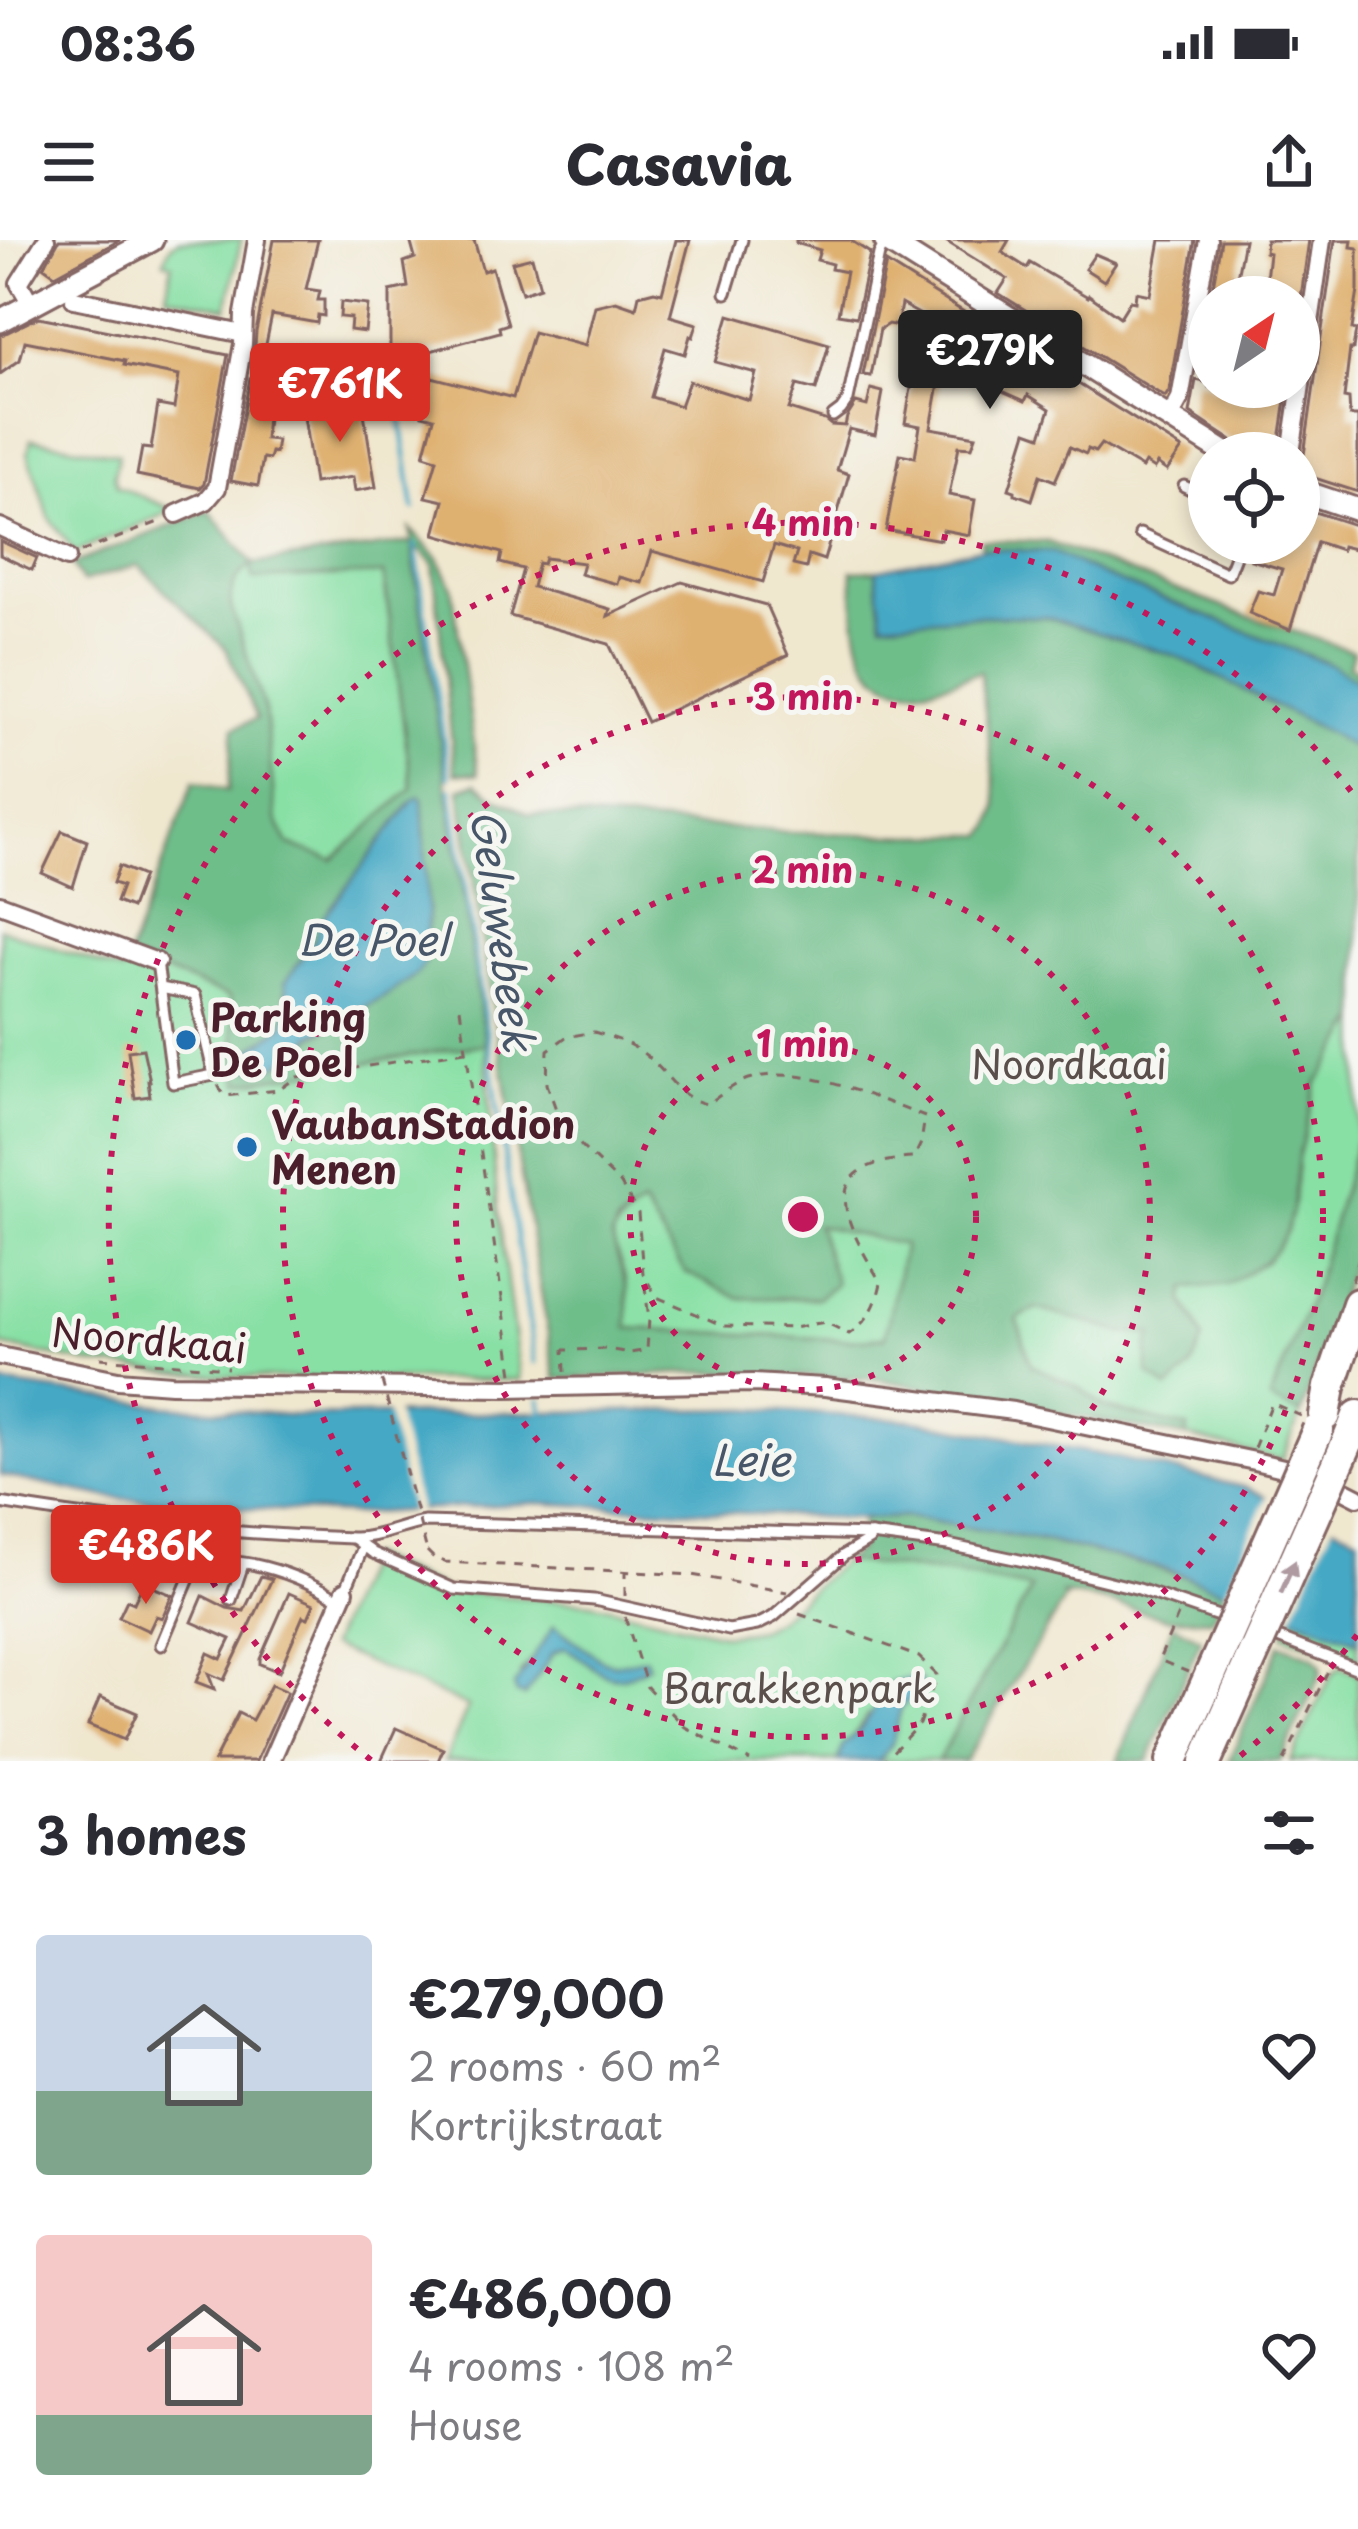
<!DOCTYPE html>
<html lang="en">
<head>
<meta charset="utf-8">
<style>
  :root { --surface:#fff; --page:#f2f2f3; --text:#2b2b33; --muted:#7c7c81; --accent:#d93025 }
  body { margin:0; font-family:"Playpen Sans",sans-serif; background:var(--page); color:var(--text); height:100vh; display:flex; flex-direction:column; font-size:45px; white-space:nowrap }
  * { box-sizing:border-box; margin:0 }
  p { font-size:39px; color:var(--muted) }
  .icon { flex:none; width:66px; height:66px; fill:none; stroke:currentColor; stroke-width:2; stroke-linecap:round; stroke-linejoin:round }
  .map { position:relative; height:1521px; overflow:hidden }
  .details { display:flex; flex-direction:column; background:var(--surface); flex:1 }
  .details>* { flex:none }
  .needle { width:78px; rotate:35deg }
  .fabs { position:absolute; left:1188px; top:36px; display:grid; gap:24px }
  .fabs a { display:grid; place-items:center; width:132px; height:132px; border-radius:50%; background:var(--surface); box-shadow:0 6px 18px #0003; font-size:60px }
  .price { position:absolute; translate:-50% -102px; padding:0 27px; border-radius:12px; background:var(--accent); color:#fff; font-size:39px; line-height:78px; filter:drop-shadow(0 3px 6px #0008) }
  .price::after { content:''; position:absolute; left:50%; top:72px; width:36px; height:27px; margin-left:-18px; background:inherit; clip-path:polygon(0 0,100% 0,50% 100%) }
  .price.active { background:#222; color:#fff }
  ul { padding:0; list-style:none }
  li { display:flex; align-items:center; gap:36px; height:300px; padding:0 36px }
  li span { display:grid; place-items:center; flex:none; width:336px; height:240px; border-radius:12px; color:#555 }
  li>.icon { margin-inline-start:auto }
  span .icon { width:144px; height:144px; fill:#fffc; stroke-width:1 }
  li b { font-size:51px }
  h2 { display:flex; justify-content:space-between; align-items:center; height:144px; padding:0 36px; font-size:51px }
  .status { display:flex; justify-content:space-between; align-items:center; height:84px; padding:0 60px; background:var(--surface); direction:ltr }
  .status svg { height:33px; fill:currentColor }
  header { display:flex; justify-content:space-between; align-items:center; height:156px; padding:0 36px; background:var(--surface); font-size:54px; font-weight:800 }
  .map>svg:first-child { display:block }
  .green { fill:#88e0a5; stroke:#698068; stroke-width:3; fill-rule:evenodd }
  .forest { fill:#6ebe8a; stroke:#5c6e5a; stroke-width:3; fill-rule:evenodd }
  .water { fill:#45a9c5; stroke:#486478; stroke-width:3 }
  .pier { fill:#f0e7cf }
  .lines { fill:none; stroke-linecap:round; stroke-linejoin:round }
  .stream { stroke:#45a9c5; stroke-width:4.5 }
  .building { fill:#dfb171 }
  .service-casing { stroke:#846564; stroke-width:15 }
  .minor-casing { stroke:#846564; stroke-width:22 }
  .tertiary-casing { stroke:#846564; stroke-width:27 }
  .trunk-casing { stroke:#846564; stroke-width:36 }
  .path { stroke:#846564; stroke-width:3; stroke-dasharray:9 9; stroke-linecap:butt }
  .service { stroke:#fff; stroke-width:9 }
  .minor { stroke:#fff; stroke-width:16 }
  .tertiary { stroke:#fff; stroke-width:21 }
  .trunk { stroke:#fff; stroke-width:30 }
  .trunk-bridge-casing { stroke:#846564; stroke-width:36; stroke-linecap:butt }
  .path-bridge { stroke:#846564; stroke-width:3; stroke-dasharray:9 9; stroke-linecap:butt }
  .trunk-bridge { stroke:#fff; stroke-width:30 }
  .oneway { fill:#ae9aa0 }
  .ring { fill:none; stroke:#c2185b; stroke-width:6; stroke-dasharray:6 12 }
  .poi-dot { fill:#1f6fb2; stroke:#f6f6f2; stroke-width:4.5 }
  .labels { text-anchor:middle; stroke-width:10; stroke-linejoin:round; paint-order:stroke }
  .poi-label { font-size:39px; font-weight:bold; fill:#4a1f2b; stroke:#f6f6f2; text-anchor:start }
  .park-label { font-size:39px; fill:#5a4f4a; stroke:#f6f6f2 }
  .street-label { font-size:39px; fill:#4a1f2b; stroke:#f6f6f2 }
  .water-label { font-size:42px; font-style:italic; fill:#485669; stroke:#f6f6f2 }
  .centre { fill:#c2185b; stroke:#f6f6f2; stroke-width:6 }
  .ring-label { font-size:36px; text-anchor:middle; font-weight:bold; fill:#c2185b; stroke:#f6f6f2; stroke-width:10; stroke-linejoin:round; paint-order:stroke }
</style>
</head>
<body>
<div class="status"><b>08:36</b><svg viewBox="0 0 49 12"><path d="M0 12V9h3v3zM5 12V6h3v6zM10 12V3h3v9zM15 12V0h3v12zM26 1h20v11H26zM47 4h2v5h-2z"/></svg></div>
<header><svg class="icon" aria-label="menu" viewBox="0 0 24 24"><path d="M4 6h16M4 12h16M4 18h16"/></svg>Casavia<svg class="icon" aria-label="share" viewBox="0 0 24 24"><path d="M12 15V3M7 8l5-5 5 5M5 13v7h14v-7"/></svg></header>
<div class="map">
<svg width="1358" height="1521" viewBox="0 0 1358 1521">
  <rect width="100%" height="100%" fill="#f6f6f2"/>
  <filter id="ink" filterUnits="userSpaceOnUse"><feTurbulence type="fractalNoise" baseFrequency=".00833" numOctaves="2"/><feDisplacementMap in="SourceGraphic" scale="24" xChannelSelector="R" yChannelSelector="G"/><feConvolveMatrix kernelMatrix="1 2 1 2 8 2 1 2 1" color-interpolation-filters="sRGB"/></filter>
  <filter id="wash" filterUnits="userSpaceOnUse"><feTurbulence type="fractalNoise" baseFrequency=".004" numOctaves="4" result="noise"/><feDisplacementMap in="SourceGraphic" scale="48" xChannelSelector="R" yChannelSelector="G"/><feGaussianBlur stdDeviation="2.7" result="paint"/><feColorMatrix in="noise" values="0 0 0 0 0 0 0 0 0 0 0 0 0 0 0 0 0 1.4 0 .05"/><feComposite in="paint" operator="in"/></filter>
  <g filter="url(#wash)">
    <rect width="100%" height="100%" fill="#f0e7cf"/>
    <g class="green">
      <path d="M179,0H241L227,68L166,55L172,24L164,22C167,11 169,5 179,0Z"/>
      <path d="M31,199L119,214L114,235L117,246L174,270L75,313L49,277L28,213Z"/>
      <path d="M252,324L254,338L383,333L412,548L333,621L289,605L276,579L265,471L231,367C229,346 236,337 252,324Z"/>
      <path d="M0,688L122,732L128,717L230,757L239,842L485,804L498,972L520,1140L263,1138L174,1133L92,1124L0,1105Z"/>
      <path d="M1358,780V897L1315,1046L1270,1159L1301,1174L1282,1220L1187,1197V1188L1106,1168L1081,1149L1031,1125L1017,1079L1036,1068L1123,1093L1154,1094L1196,1081L1183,1061L1186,1048L1227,1045L1265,1021L1294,962L1298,918L1317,844Z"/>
      <path d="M644,964L685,1032L741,1058H817L816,984L904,1004L885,1097L851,1100L628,1088C627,1075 629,1061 627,1048C619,998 593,1002 644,964Z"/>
      <path d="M368,1316L452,1352L592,1363L726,1395L759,1389L778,1379L843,1321L958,1335L1032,1349L938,1521H879L892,1504L901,1468L867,1475C858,1493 844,1502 839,1521H445L468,1467L330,1406ZM554,1386C572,1396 588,1416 607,1422C622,1427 630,1418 648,1425C608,1454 598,1426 565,1408L553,1413L525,1455L520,1433L537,1413Z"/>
      <path d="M1293,1375L1358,1401V1422L1284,1395Z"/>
      <path d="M1340,1427L1358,1434V1521H1290L1331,1436Z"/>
    </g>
    <g class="forest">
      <path d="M209,271L253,324L412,302L410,289L438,318L452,347L478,534L455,533L433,323L413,304V318L485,804L239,843L230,757L128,717L194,541L228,551L234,488L257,479L226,409L138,325L82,342L72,324ZM251,325L253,339L384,334L412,548L333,620L289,605L276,579L265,471L231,367C229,346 235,338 251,325ZM422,559L428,669L425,724L384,757L323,792C309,797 309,803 299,812C285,823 264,816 248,813C259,804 279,794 286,781C293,768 282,755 287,742C295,721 317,707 320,682L412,561Z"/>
      <path d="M981,300L1048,302L1247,376L1353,411L1349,426L1358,429V441L1330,424L1101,335L1053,312L982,308Z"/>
      <path d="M876,330L883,382L971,376L1045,377L1176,416L1331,494L1358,511V780L1317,844L1298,918L1294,962L1287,991L1276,1009L1265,1021L1227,1045L1186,1048L1183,1061L1196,1081L1203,1100L1191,1128L1168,1149L1148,1133V1105L1153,1094L1124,1093L1036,1068L1017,1079L1031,1125L1081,1149L1106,1168L1188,1188L1187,1197L877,1139L706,1132L556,1139L493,772L460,549L476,543L493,556L529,574L789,592L912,596L985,595L991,588L998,566L980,432C965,436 950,443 935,446C852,463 856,387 852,331ZM643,965L685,1032L740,1058H817L836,1044L817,985L904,1005L885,1097L850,1100L628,1088L627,1048L612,998L617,984Z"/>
      <path d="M1358,897V1004L1301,1174L1270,1160L1315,1046Z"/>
      <path d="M907,1277C1014,1296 1122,1313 1225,1350L1212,1379L1167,1378L1099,1360L1061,1354L1066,1357L965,1521H938L1031,1349L958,1335L843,1321L859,1311L862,1279Z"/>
      <path d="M1173,1384L1201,1399L1148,1521H1118Z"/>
      <path d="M1280,1404L1314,1417L1321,1425L1320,1436L1280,1521H1229Z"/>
    </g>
    <g class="water">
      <path d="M982,308L1053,312L1101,335L1330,424L1358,441V511L1331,494L1176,416L1045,377L971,376L883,382L876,330Z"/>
      <path d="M419,556L422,559L428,669L425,724L416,735L384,757L312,796L297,814L271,828L256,831L249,828L247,813L284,785L289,765L285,742L315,700L320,682L412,561Z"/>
      <path d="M0,1143L164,1166L303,1176L749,1169L911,1180L1114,1217L1247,1248L1358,1296V1401L1169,1330L1050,1302L907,1277L862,1279L535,1263L353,1274L201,1266L105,1257L0,1235Z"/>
      <path d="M554,1386L603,1421L614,1424L646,1418L648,1426C606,1453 599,1426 565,1408L553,1413L525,1456L517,1454L514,1446Z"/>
      <path d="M916,1437L922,1442L919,1450L901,1468L892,1504L879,1521H839L843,1506L860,1490L891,1443Z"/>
    </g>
    <g class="pier">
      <path d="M386,1169H395L421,1276H411Z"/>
      <path d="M1270,1249L1335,1280L1291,1380L1223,1356Z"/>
    </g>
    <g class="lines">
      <g class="stream">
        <path d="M396,146L414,269"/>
        <path d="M415,305L449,537"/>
        <path d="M451,549L535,1123"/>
        <path d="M540,1159L543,1177"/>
      </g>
    </g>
    <g id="blocks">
      <g class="building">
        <path d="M59,0H120L55,35L44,27Z"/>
        <path d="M274,0H318L306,49L320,51L318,60H324V76L318,75L317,83L272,75L265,109L255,107L256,92Z"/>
        <path d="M410,0H474L483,31L492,28L508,84L499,87L500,92L390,122V51L408,47L404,22L415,18Z"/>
        <path d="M676,0H690L670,76L697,84L693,97L690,96L685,114L665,108L651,157L680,166L689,141L749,160L756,133L715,122L729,75L829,104L816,150L797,145L789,169L825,180L831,185L845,186L847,177L856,163L867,166L871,149L883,152L875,195L849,189L837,230L849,234L824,320L809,315L806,328L793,325L797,312L774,305L763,342L652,311L642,343L619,337L617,344L580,334L583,323L545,318L543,324L538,323L532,347L610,369L608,376L682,342L766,365L788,415L647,482L609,404L510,376L523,329L500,323L502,313L435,294L444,261L426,257L437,219L424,215L434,178L422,175L432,137L513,158L533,92L585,106L595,66L616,61L636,68L639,55L654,51L662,53Z"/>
        <path d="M796,0H850L870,13L856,77L838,74L846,32L831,29L832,24L817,20L820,10L796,3Z"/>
        <path d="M944,0H1009L1002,12L1027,28L1030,23L1088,57L1089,55L1120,77L1130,61L1135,62L1136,52L1150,55L1160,0H1195L1169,151L1165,157L998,53L1007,39Z"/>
        <path d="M1221,0H1244L1237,37L1233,36L1228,57H1211Z"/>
        <path d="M1266,0H1309L1301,57H1264L1269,13L1265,12Z"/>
        <path d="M1335,0H1352L1351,7L1358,8V51L1352,89L1356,90L1353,109H1350L1344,158L1349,159L1350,176H1358V252L1302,234L1299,230L1304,215Z"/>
        <path d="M1095,14L1116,23L1104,41L1085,29Z"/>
        <path d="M532,17L540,47L522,53L512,22Z"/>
        <path d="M886,23L1182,209L1167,231L1157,224L1154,229L1145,223L1142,228L1101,204L1095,212L1088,209L1086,214L1070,207L1055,241L1040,235L1032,260L1015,254V251L1009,249L1027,191L1041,196L1050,169L1028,155L1025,161L998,149L1001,138L966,129L965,132L955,130L953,140L940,138L931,188L976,196L972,207L959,206L949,255L975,260L969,295L943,290L941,300L886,290L900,214L915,217L920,186L905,183L919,102L917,100L928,79L901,64L897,86L888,84L880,89L871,136L863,135Z"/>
        <path d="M341,62L368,65L365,92L350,90L351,78L340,77Z"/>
        <path d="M39,77L228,115L204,244L200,248L137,235L142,208L151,209L158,165L174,168L179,136L124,125L125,121L25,101L20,120L0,134V96Z"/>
        <path d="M250,138L270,142L265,199L277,200L275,213L271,212L269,219L263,218L258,246L231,241Z"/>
        <path d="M1196,140L1209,143V147H1227L1225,156L1255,162L1258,147H1288L1278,213H1250L1251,207L1237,204L1190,173Z"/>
        <path d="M362,161L376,247L355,251L353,237L314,243L303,170Z"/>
        <path d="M1299,267L1358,286V310L1342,306L1341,310L1317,302L1290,390L1249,373L1258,351L1274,355L1282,329L1251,320L1257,303H1299Z"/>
        <path d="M0,301L37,318L32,330L0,315Z"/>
        <path d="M62,591L87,601L73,647L42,633Z"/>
        <path d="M119,626L143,636L131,668L116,662L122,646L113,643Z"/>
        <path d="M143,809L150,841H148L150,856L135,858L128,811Z"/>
        <path d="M261,1336L272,1339L224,1440L208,1433L214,1449L196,1442L208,1413L221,1419L231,1399L192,1382L203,1356L227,1368L244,1371Z"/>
        <path d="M143,1343L172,1355L162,1378L156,1376L149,1391L119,1377L127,1360L134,1363Z"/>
        <path d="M289,1353L314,1364L308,1378L303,1376L279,1432L260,1424V1419Z"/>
        <path d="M271,1445L287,1452L256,1521H214L238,1473L252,1480Z"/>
        <path d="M100,1457L137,1473L124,1500L88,1485Z"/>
        <path d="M396,1488L443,1509L438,1521H381Z"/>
      </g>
    </g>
  </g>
  <g filter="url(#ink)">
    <use href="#blocks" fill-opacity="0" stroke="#846564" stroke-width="3"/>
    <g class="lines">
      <defs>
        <g id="service">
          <path d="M726,53L742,0"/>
          <path d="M833,176L841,170L848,160L879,14L886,1"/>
          <path d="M1184,246L1209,258"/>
          <path d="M1140,294L1228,334L1240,303"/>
          <path d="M157,722L173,843L214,835L195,755L161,748"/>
          <path d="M0,1263C117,1283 234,1294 352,1298C375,1299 401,1286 425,1282L871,1295L948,1305L1029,1322L1139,1349L1227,1379"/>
          <path d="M355,1299L373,1313L454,1349L594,1360L729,1390L757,1385L773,1377L844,1315L869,1300L871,1295"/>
          <path d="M345,1351L363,1307"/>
          <path d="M231,1360L243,1324"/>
          <path d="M1265,1393L1358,1429"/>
          <path d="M161,1405L190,1336C219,1301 309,1339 340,1360"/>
        </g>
        <g id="minor">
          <path d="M74,59L243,94"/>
          <path d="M31,64L19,43L46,0"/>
          <path d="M1169,179L1180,159L1208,0"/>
          <path d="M1291,213L1322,0"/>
          <path d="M177,274L206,261L217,248L243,104L244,74L257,0"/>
          <path d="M0,287L67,318"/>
          <path d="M0,664L157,722"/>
          <path d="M0,1116L118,1140L171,1144L506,1148L753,1143L825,1147L1013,1171L1250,1220L1317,1236L1358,1257"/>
          <path d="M271,1521L345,1351"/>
        </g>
        <g id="tertiary">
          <path d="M885,0L1225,213"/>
          <path d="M0,81L152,0"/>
          <path d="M1299,250L1358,270"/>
        </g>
        <g id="trunk">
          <path d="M1325,1175L1330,1147L1358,1064"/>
          <path d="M1348,1201L1358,1176"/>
          <path d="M1172,1521L1211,1433"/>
          <path d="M1206,1521L1240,1444"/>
        </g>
      </defs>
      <use href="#service" class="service-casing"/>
      <use href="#minor" class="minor-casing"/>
      <use href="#tertiary" class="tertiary-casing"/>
      <use href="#trunk" class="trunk-casing"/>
      <g class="path">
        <path d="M81,312L161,281"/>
        <path d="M460,768L513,1134"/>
        <path d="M594,792C614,798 631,803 647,816C668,833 679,859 707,864C720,856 734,844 748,839C802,823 875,858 925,877L921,903L914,918C811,923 845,982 881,1043C876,1066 869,1080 849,1094L825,1082L793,1088L724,1086L657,1057L643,1034L638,973L620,943L583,908L560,881L547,844L548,810L566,797Z"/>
        <path d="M218,845L224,856L279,850L297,837L465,811"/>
        <path d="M1352,1042L1358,1021"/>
        <path d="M100,1118L228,1128"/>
        <path d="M565,1132L564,1110L606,1109L630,1113L647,1110L649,1079L644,1039"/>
        <path d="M1254,1208L1272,1163L1301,1176"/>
        <path d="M427,1311L434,1318L445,1322L692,1335L787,1352"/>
        <path d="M625,1356V1331"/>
        <path d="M799,1374L919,1417L937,1435L919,1484L884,1521"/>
        <path d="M1178,1375L1159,1420L1188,1432"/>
        <path d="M625,1377L647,1447L685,1487L750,1521"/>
        <path d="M1284,1521L1328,1431"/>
      </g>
      <use href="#service" class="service"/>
      <use href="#minor" class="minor"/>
      <use href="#tertiary" class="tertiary"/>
      <use href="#trunk" class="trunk"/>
      <defs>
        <g id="trunk-bridge">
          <path d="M1211,1433L1318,1190"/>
          <path d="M1240,1444L1348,1201"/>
        </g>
      </defs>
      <use href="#trunk-bridge" class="trunk-bridge-casing"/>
      <path class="path-bridge" d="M382,1141L427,1311"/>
      <use href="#trunk-bridge" class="trunk-bridge"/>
    </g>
    <defs><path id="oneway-solid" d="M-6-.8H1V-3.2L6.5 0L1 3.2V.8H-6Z" transform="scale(3)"/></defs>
    <use class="oneway" href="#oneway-solid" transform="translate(1288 1337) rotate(-66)"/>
  </g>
  <g class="ring">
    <circle cx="803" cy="977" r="173"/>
    <circle cx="803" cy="977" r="347"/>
    <circle cx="803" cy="977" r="520"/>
    <path d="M1357 1395A694 694 0 0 1 1235 1520M371 1520A694 694 0 1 1 1357 559"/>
  </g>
  <g class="poi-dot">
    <circle cx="186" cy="800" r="12"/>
    <circle cx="247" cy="907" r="12"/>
  </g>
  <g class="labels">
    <g class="poi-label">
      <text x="210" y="792">Parking<tspan x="210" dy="45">De Poel</tspan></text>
      <text x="271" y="899">VaubanStadion<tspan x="271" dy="45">Menen</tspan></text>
    </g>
    <g class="park-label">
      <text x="1069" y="839">Noordkaai</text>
      <text x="799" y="1463">Barakkenpark</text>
    </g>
    <g class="street-label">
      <text transform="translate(149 1101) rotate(5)" y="14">Noordkaai</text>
    </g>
    <g class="water-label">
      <text transform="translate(502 690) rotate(82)" y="15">Geluwebeek</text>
      <text x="373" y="716">De Poel</text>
      <text x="751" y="1236">Leie</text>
    </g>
  </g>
  <circle cx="803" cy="977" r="18" class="centre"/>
  <g class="ring-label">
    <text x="803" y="296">4 min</text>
    <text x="803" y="470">3 min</text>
    <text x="803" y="643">2 min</text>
    <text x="803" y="817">1 min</text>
  </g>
</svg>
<div class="fabs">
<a><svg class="needle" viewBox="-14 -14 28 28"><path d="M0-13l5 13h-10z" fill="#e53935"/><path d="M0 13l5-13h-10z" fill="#7c7c81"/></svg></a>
<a><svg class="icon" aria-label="locate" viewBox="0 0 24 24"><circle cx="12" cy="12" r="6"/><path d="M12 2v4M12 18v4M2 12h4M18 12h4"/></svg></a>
</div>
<b class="price active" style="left:990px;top:172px">€279K</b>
<b class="price" style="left:340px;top:205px">€761K</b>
<b class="price" style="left:146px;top:1367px">€486K</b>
</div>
<section class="details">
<h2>3 homes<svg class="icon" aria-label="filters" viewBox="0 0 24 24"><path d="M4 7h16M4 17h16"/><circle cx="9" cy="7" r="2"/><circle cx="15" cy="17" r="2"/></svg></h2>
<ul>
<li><span style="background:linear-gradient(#c9d6e8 65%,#7fa58c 0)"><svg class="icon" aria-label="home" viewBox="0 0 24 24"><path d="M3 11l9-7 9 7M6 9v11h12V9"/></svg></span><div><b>€279,000</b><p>2 rooms · 60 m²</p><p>Kortrijkstraat</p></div><svg class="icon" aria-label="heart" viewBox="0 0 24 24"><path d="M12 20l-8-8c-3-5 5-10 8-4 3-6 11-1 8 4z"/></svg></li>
<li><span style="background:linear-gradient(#f6c9c9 75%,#7fa58c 0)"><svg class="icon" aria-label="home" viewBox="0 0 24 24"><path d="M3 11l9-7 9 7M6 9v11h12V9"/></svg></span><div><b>€486,000</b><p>4 rooms · 108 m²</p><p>House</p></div><svg class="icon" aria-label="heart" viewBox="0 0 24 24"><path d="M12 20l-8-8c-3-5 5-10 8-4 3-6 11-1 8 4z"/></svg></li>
</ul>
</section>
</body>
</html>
